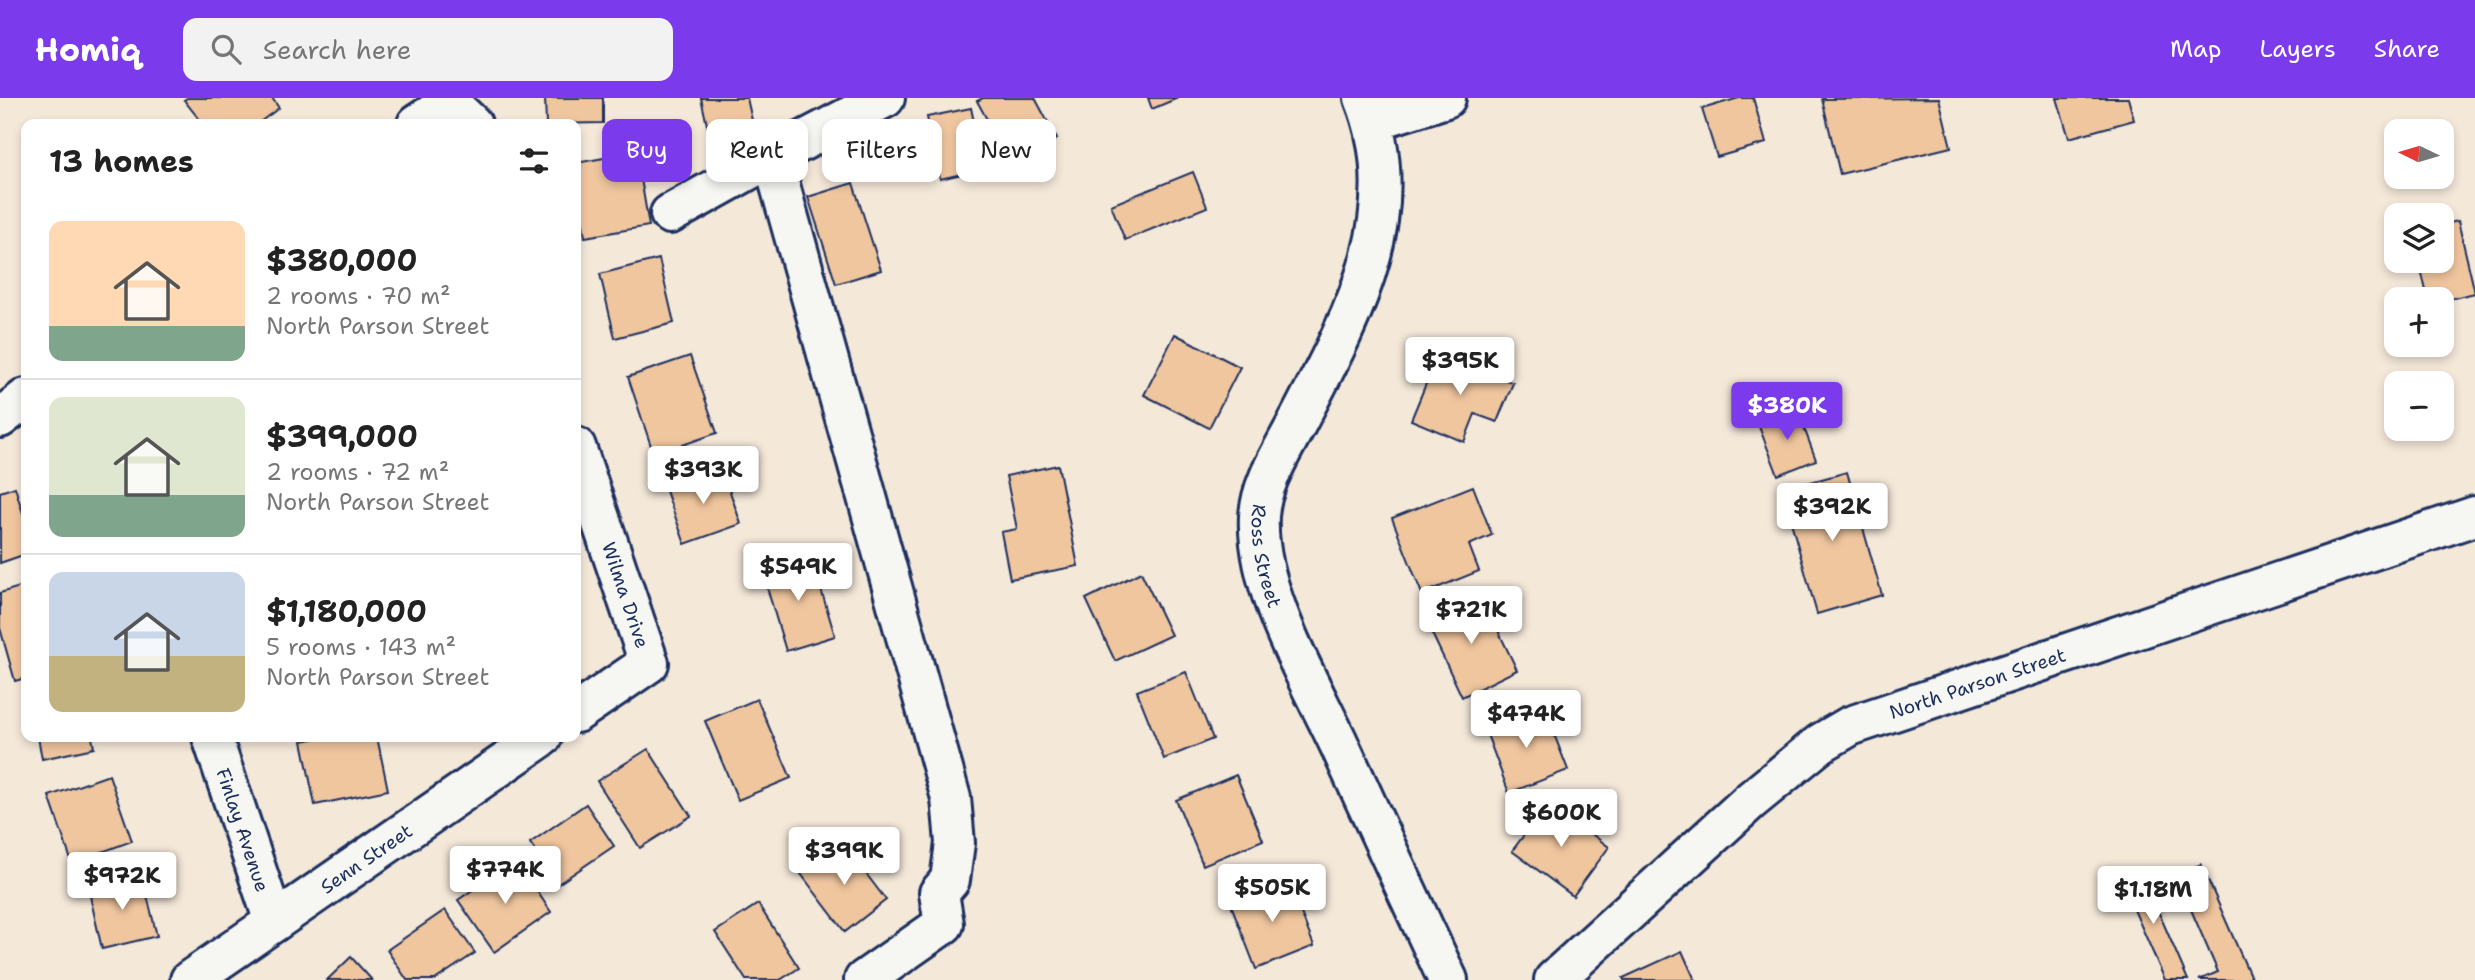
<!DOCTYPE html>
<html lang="en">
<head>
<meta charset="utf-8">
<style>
  :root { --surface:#fff; --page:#f2f2f2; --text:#222; --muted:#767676; --line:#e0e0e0; --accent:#7c3aed }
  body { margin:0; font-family:"Shantell Sans",sans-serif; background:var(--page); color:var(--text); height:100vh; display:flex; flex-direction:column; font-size:26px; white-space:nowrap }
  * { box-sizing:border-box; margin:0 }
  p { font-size:23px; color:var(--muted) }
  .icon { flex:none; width:38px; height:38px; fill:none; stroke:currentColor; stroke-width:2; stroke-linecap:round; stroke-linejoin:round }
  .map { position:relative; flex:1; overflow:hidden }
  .panel { position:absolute; left:21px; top:21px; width:560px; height:623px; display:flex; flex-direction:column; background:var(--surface); border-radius:14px; box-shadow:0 4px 10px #0003 }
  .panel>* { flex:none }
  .top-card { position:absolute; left:602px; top:21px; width:665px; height:63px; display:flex; gap:14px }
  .needle { width:46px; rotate:275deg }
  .tools { position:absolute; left:2384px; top:21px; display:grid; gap:14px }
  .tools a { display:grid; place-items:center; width:70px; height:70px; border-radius:14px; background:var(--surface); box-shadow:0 4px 10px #0003; font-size:35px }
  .price { position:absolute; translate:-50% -60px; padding:0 16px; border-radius:7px; background:#fff; color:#222; font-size:23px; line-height:46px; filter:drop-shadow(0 2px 4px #0008) }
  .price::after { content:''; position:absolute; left:50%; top:42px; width:21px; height:16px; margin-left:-10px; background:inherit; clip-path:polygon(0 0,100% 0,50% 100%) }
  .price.current { background:var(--accent); color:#fff }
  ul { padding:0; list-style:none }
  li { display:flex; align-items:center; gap:21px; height:175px; padding:0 28px }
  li+li { border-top:2px solid var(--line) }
  li span { display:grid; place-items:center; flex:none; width:196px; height:140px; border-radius:14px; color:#555 }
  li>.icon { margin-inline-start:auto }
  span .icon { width:84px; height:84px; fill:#fffc; stroke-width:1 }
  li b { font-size:30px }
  h2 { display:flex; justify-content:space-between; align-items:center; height:84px; padding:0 28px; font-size:30px }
  .chip { padding:0 24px; border-radius:14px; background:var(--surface); box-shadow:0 4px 10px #0003; font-size:24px; line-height:63px }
  .chip.current { background:var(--accent); color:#fff }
  header { display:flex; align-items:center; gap:42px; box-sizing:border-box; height:98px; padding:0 35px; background:var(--accent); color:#fff }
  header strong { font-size:33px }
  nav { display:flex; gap:38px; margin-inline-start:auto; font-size:24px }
  .search { width:490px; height:63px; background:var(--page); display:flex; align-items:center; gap:18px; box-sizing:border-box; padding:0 24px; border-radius:14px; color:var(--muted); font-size:26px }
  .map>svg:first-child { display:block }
  .building { fill:#f0c69f; stroke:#1b2f5e; stroke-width:2 }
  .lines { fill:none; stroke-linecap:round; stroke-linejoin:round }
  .minor-casing { stroke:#1b2f5e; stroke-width:44 }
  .minor { stroke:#f6f6f2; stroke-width:38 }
  .labels { text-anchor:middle; stroke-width:6; stroke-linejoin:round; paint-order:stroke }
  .street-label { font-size:19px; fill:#1b2f5e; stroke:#f6f6f2 }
</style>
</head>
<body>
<header>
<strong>Homiq</strong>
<div class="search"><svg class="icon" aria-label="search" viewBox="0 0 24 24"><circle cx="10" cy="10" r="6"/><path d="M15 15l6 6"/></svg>Search here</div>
<nav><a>Map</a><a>Layers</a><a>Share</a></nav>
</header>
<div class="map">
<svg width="2475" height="882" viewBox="0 0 2475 882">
  <rect width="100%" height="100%" fill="#f4e8d9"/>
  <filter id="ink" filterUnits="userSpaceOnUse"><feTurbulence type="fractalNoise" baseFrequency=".0143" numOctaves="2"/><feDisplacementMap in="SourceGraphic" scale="14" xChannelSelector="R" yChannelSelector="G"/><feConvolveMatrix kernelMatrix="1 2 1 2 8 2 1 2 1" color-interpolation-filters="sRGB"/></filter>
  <g filter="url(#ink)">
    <g class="building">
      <path d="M187,0H272L279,10L257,26H203L184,2Z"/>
      <path d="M545,0H603V25L546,26Z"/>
      <path d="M701,0H747L753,27L709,36Z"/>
      <path d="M983,0H1035L1057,41L1011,66L977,3Z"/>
      <path d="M1148,0H1178L1152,11Z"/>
      <path d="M1739,0H1753L1766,45L1717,59L1702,11Z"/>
      <path d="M1939,0L1951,49L1840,76L1822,1Z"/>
      <path d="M2057,0H2128L2134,22L2069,40Z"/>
      <path d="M971,10L984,71L940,81L927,19Z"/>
      <path d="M615,58L618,79L640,75L649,128L585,139L576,85V65Z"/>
      <path d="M1193,74L1207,109L1125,142L1111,107Z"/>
      <path d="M853,85L881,172L836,186L808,99Z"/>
      <path d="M2458,123L2475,195L2441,203V201H2428L2419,163H2441V127Z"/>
      <path d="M659,161L674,225L615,240L600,176Z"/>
      <path d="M1175,236L1240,269L1209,330L1144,297Z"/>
      <path d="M1439,254L1513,285L1497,324L1475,316L1464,344L1411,322Z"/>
      <path d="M690,258L717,335L654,357L628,279Z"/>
      <path d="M1797,311L1816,362L1778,377L1758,326Z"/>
      <path d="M1058,367L1078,468L1010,481L1001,434L1017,431L1006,378Z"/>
      <path d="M722,370L741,426L685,446L665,390Z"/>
      <path d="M1847,374L1882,497L1817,516L1782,392Z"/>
      <path d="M1473,388L1492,437L1469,447L1479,473L1422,496L1392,420Z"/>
      <path d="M15,389L26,425V456L0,465V394Z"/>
      <path d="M811,458L835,538L786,553L762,473Z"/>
      <path d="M1141,474L1171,537L1115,563L1086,501Z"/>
      <path d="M26,487V580L15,583L0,530V495Z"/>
      <path d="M1481,497L1517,572L1462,599L1426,523Z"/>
      <path d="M1186,574L1213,641L1164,661L1137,593Z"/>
      <path d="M757,601L791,680L738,702L705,623Z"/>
      <path d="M1543,608L1568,672L1509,695L1485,631Z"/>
      <path d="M38,639H92L94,650L42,661Z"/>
      <path d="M323,639H377L388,692L315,707L302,643Z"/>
      <path d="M648,651L691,718L640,750L597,683Z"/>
      <path d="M109,677L132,743L72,765L49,698Z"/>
      <path d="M1236,677L1263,742L1203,767L1176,702Z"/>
      <path d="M1549,704L1609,749L1573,798L1512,753Z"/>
      <path d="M586,706L614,748L558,786L530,745Z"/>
      <path d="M842,744L886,802L845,834L801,776Z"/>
      <path d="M516,762L551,814L494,854L458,802Z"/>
      <path d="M2201,766L2252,882H2199L2218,874L2176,777Z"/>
      <path d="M2140,771L2188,882H2165L2120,780Z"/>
      <path d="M142,777L157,838L102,851L88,789Z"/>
      <path d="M1288,782L1314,848L1256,871L1230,804Z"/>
      <path d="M758,806L799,870L780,882H746L715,834Z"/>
      <path d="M445,812L475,855L435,882H407L387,852Z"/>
      <path d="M1682,853L1695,882H1624L1623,880Z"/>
      <path d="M351,859L372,882H327Z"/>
    </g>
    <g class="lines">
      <defs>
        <g id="minor">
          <path id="s1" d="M1364,0C1411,117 1350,223 1297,325C1282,354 1261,385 1259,418C1255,491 1308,580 1339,646C1375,725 1411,803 1448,882"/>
          <path d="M1373,23L1446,0"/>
          <path d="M417,26L434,15L455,10L472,26"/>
          <path d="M772,59L951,700L955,745L950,782L939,795L944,826L864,882"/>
          <path d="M670,116L772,59L885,0"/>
          <path d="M0,320L26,300"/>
          <path id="s2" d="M576,349L649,565L576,615"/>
          <path id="s3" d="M212,639L274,824"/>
          <path id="s4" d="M190,882L542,639"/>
          <path id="s5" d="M1554,882L1750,703L1821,645L1850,628L2475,418"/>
        </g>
      </defs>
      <use href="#minor" class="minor-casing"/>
      <use href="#minor" class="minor"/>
    </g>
  </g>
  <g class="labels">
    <g class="street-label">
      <text dy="7" stroke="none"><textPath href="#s1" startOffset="486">Ross Street</textPath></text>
      <text dy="7" stroke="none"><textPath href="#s2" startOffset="156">Wilma Drive</textPath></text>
      <text dy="7" stroke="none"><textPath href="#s5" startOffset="525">North Parson Street</textPath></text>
      <text dy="7" stroke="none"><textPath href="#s3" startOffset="98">Finlay Avenue</textPath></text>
      <text dy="7" stroke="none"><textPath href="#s4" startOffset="214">Senn Street</textPath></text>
    </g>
  </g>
</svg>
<div class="tools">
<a><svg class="needle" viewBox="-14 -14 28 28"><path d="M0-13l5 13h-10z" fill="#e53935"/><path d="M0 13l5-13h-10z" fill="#767676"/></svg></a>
<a><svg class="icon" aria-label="layers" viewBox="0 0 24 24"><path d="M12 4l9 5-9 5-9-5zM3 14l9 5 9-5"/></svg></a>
<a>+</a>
<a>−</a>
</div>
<b class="price" style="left:1460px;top:299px">$395K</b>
<b class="price current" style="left:1787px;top:344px">$380K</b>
<b class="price" style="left:703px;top:408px">$393K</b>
<b class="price" style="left:1832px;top:445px">$392K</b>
<b class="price" style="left:798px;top:505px">$549K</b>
<b class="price" style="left:1471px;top:548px">$721K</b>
<b class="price" style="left:1526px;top:652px">$474K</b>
<b class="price" style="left:1561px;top:751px">$600K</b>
<b class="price" style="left:844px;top:789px">$399K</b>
<b class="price" style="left:505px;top:808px">$774K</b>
<b class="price" style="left:122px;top:814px">$972K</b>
<b class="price" style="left:1272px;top:826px">$505K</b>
<b class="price" style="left:2153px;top:828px">$1.18M</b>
<div class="top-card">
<a class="chip current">Buy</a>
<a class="chip">Rent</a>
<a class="chip">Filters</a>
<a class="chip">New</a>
</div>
<section class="panel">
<h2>13 homes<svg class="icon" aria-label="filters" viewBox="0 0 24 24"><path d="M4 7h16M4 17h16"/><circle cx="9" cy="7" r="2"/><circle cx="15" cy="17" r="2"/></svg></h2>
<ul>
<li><span style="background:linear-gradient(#ffd9b3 75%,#7fa58c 0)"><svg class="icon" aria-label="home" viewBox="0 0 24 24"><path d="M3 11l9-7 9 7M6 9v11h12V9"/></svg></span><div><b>$380,000</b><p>2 rooms · 70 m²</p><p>North Parson Street</p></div></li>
<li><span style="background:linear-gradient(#dfe7d0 70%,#7fa58c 0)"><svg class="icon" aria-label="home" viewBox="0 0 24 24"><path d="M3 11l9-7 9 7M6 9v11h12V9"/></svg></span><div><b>$399,000</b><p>2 rooms · 72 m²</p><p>North Parson Street</p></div></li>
<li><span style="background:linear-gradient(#c9d6e8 60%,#c2b280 0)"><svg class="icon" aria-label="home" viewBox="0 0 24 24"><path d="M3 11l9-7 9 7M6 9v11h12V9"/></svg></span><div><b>$1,180,000</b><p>5 rooms · 143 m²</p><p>North Parson Street</p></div></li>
</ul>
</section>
</div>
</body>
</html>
